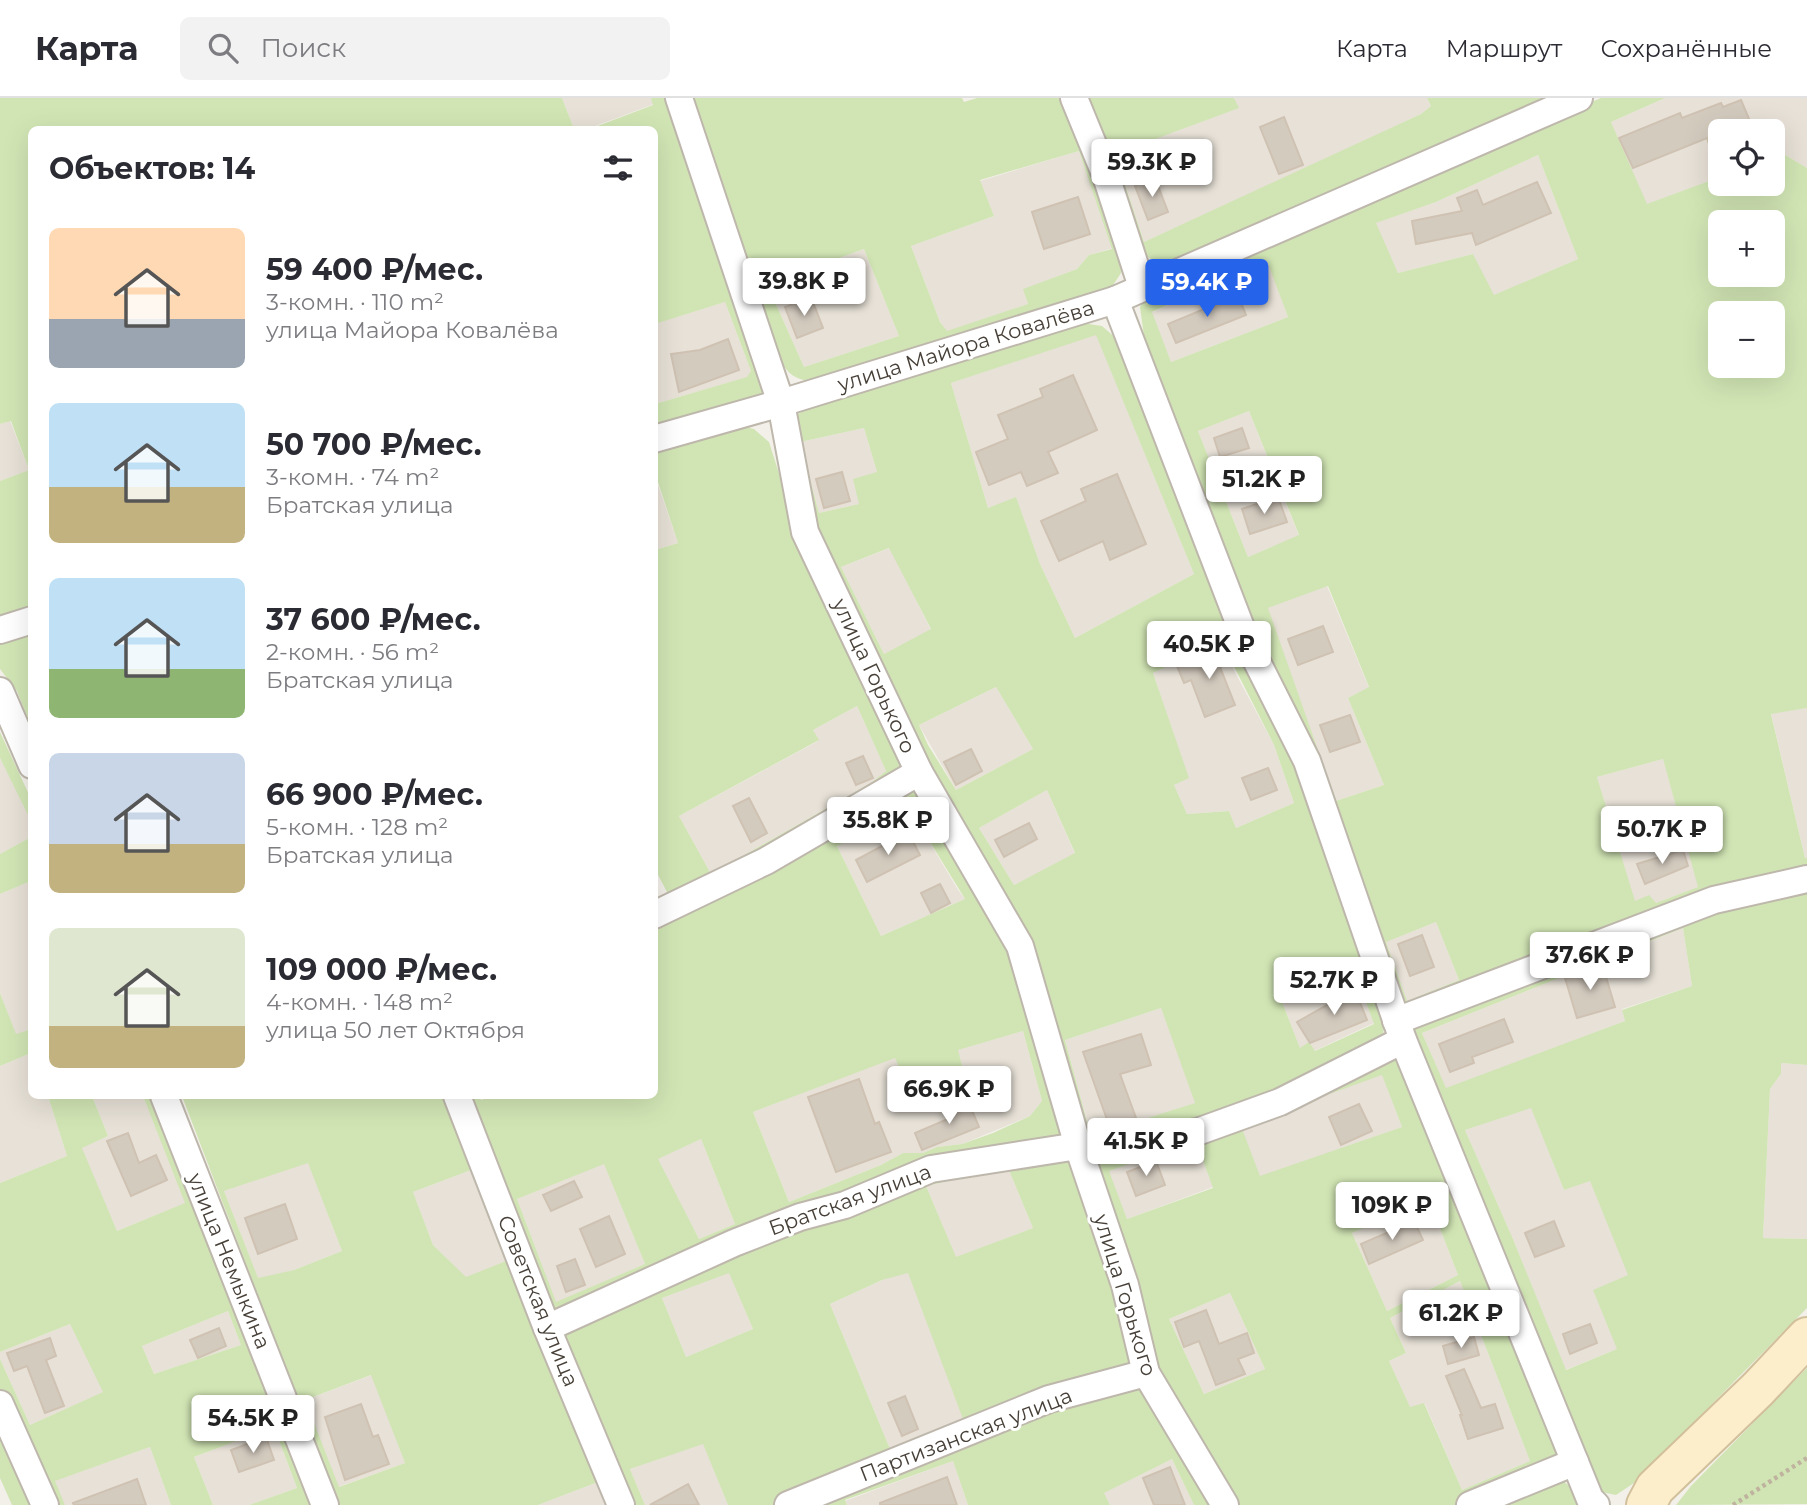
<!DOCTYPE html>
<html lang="ru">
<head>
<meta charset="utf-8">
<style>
  :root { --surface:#fff; --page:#f2f2f3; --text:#2b2b33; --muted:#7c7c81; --line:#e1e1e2; --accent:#2563eb }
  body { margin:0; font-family:Montserrat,sans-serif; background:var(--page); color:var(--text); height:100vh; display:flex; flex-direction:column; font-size:26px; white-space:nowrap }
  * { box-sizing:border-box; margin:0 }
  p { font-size:23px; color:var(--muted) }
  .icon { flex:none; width:38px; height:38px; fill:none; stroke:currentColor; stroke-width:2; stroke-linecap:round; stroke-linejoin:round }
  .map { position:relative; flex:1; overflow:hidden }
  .drawer { position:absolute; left:28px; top:28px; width:630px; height:973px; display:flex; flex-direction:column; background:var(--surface); border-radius:10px; box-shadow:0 7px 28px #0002 }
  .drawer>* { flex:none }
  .fabs { position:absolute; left:1708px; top:21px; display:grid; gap:14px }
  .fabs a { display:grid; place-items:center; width:77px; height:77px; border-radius:10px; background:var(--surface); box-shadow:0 7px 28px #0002; font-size:35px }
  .price { position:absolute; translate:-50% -60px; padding:0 16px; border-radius:7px; background:#fff; color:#222; font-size:23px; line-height:46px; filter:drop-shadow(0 2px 4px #0008) }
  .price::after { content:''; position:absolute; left:50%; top:42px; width:21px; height:16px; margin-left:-10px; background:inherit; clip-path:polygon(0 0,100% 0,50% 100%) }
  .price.on { background:var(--accent); color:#fff }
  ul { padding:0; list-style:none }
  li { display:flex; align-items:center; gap:21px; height:175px; padding:0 21px }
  li span { display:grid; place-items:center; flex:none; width:196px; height:140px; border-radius:10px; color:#555 }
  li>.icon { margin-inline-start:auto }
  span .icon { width:84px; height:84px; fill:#fffc; stroke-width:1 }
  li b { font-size:30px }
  h2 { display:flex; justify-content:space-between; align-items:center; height:84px; padding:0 21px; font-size:30px }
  header { display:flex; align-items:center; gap:42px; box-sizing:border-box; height:98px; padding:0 35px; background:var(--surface); border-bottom:2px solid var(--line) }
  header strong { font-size:33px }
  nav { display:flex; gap:38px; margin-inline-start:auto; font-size:24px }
  .search { width:490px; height:63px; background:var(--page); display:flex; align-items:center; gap:18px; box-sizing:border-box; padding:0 24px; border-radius:10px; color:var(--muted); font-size:26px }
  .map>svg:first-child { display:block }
  .residential { fill:#e7e1d7 }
  .green { fill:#d1e5b4; fill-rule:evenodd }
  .building { fill:#d4cbbf; stroke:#cfc2b2; stroke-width:2 }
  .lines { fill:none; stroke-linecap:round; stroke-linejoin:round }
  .minor-casing { stroke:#beb7ac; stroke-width:30 }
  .secondary-casing { stroke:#d1c09b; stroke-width:42 }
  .path { stroke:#bfb29e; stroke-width:4.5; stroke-dasharray:3.5 3.5; stroke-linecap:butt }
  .minor { stroke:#fff; stroke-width:26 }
  .secondary { stroke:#fcedcb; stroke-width:38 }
  .labels { text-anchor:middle; stroke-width:6; stroke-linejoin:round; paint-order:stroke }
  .street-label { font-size:21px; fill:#474038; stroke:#fff }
</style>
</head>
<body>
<header>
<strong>Карта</strong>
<div class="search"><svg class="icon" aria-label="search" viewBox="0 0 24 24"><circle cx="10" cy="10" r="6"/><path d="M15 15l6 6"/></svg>Поиск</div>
<nav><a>Карта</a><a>Маршрут</a><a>Сохранённые</a></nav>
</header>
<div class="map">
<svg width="1807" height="1407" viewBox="0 0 1807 1407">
  <rect width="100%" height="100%" fill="#f3f0e9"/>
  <g class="residential">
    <path d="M562,0H651L654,6L587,31H574Z"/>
    <path d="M1234,0H1427L1431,8L1421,16L1273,86L1144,144L1115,56L1238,10Z"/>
    <path d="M1665,0H1807V70L1782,55L1773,59V33H1720V79L1646,107L1611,24Z"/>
    <path d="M1079,53L1113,150L1089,157L1077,171L1024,191L1028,206L947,234L940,224L911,148L994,118L980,83Z"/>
    <path d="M1538,57L1578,161L1493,198L1473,156L1398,175L1375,125L1436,104Z"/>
    <path d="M864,151L899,238L804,269L767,186Z"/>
    <path d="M1268,163L1288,219L1171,264L1151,215Z"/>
    <path d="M725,204L751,273L748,279L655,306L654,226Z"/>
    <path d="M1096,236L1194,476L1075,540L1040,466L1016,400L988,410L951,285Z"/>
    <path d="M1249,313L1299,438L1248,459L1198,333Z"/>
    <path d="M10,323L29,372L0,383V326Z"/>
    <path d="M864,330L877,374L859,406L819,415L800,344Z"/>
    <path d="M654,375L678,445L655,452Z"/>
    <path d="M890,450L931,532L884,556L841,469Z"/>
    <path d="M1327,488L1369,590L1348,600L1384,687L1336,703L1267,510Z"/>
    <path d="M1221,543L1230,565L1274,647L1294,705L1236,730L1229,713L1187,716L1174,687L1188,679L1153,575Z"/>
    <path d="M996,589L1033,651L956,692L919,627Z"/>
    <path d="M857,608L886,673L871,685L711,776L679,718L818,643L813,632Z"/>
    <path d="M1807,610V760H1805L1771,615Z"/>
    <path d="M0,660L32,723L31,739L0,756Z"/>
    <path d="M1663,661L1699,789L1656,805L1634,803L1597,679Z"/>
    <path d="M1047,692L1075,756L1014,787L979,730Z"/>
    <path d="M911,713L958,792L965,801L881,838L837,748Z"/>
    <path d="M31,783V931L16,937L0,895V796Z"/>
    <path d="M1436,824L1459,882L1406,904L1385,844Z"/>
    <path d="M1683,830L1692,888L1622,911L1625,923L1446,991L1422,935Z"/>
    <path d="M1352,866L1374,925L1314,953L1300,950L1277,891Z"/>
    <path d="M1161,910L1196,1005L1091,1038L1065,942Z"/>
    <path d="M1023,933L1042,1003L1030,1018L962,1046L937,1049L923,1055H903L881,1067L789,1104L753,1014L895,959L908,988L963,971L957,952Z"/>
    <path d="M31,955L32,998H48L67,1058L0,1085V968Z"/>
    <path d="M1781,965L1807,967V1141L1763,1140L1770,991L1781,976Z"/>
    <path d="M1382,976L1402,1029L1260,1079L1240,1028Z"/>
    <path d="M92,998H143L186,1105L117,1133L81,1050L108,1038Z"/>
    <path d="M1531,1009L1564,1092L1590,1082L1629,1178L1617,1251L1565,1272L1513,1141L1465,1032Z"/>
    <path d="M701,1041L735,1126L699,1141L657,1061Z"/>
    <path d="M1196,1043L1213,1089L1127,1121L1108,1073Z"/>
    <path d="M308,1064L342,1153L294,1172L258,1181L224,1093Z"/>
    <path d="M604,1065L645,1166L556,1205L517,1101Z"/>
    <path d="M1008,1070L1033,1130L956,1160L926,1088Z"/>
    <path d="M471,1072L506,1163L466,1180L433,1147L413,1094Z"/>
    <path d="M1429,1102L1458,1177L1387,1213L1352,1135Z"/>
    <path d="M729,1174L753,1231L686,1259L662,1200Z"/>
    <path d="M908,1174L964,1321L890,1351L830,1206L882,1182Z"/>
    <path d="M1460,1183L1530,1363L1462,1392L1425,1306L1410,1310L1389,1263L1406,1255L1390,1220Z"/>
    <path d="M1230,1195L1265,1271L1204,1296L1169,1221Z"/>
    <path d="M228,1213L241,1247L154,1276L142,1248Z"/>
    <path d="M70,1226L104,1294L30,1327L0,1261V1254Z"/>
    <path d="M372,1277L405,1365L338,1389L305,1302Z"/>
    <path d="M274,1329L297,1390L249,1407H213L194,1359Z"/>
    <path d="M703,1345L728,1407H645L630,1371Z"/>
    <path d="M150,1349L171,1407H65L54,1383Z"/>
    <path d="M1172,1361L1194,1407H1110L1103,1395Z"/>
    <path d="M953,1363L968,1407H847L845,1403Z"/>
    <path d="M598,1384L606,1407H538Z"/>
  </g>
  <g class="green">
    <path d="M0,0H562L574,31L32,32L31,512L0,523V383L29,372L11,323L0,326Z"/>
    <path d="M651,0H673L768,287L760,301L655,332V306L747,279L751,273L725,204L655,226L654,32H587L653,7Z"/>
    <path d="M683,0H962L964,4L977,0H1066L1123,159L1121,175L1110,192L812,284C789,280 787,273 775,254ZM1079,53L1112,151L1089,157L1077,171L1023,191L1028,206L947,233L940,224L911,148L994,118L980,82ZM864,151L899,238L804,269L767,186Z"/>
    <path d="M1083,0H1234L1239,10L1115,56L1144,144L1421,16L1431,8L1427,0H1554L1166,164L1153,162L1140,154Z"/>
    <path d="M1601,0H1665L1611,24L1647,106L1720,79V86H1773V59L1782,55L1807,70V610L1771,616L1805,760H1807V775L1399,915L1259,554L1145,245L1140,209L1149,194ZM1538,57L1578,161L1494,197L1473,156L1398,175L1376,125L1436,104ZM1720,124H1773V177H1720ZM1267,163L1288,219L1171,264L1152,214ZM1720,215H1773V268H1720ZM1249,313L1299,437L1248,459L1198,333ZM1328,488L1369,589L1348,600L1384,687L1336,703L1268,510ZM1663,661L1698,789L1656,805L1649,797L1635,803L1597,679ZM1436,824L1459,882L1407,903L1386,844Z"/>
    <path d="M1076,224L1102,228L1117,241L1297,671L1385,915L1383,940L1360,958L1191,1029L1082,1044L1035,866L906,633L824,457L791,335L798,316L822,302ZM1096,237L1194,476L1075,540L1040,466L1016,399L988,410L951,285ZM864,330L877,374L853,381L859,406L819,415L800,344ZM889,450L931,531L884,556L841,469ZM1221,543L1274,647L1294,705L1236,730L1229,713L1187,716L1174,687L1189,680L1153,575ZM996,589L1033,651L956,692L928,647L919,627ZM1047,692L1075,755L1014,787L979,730ZM1352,866L1374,926L1315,953L1309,944L1300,950L1277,891ZM1161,910L1195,1005L1091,1038L1065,942Z"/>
    <path d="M742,328L754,331L769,344L789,407L911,669L764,758L668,796L655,771V452L678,445L655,375V355ZM857,608L886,673L871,685L711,776L679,718L819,642L813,632Z"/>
    <path d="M31,534V628L17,593L0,571V545Z"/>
    <path d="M0,634L31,701V723L0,660Z"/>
    <path d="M917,681L1013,845L1065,1037L896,1075L552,1223L465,998H479L481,1002L493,998H654L655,823ZM911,713L965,801L881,838L837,748ZM1023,933L1042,1003L1030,1018L993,1035L962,1046L937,1049L923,1055H903L881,1067L789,1104L753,1014L895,960L908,989L963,972L958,952ZM701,1041L735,1126L699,1141L658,1061ZM604,1066L645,1166L556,1204L517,1101Z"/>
    <path d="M31,739V783L0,796V756Z"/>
    <path d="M1807,786V967L1781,965V976L1770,991L1763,1140L1807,1141V1210L1634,1385L1616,1397L1601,1394L1404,925L1717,807ZM1683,830L1692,888L1622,912L1625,923L1446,990L1422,935ZM1531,1010L1564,1092L1590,1083L1628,1177L1593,1192L1617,1251L1566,1272L1513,1141L1465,1032Z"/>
    <path d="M0,895L16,936L32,931L31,955L0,968Z"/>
    <path d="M1396,952L1561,1363L1457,1407H1233L1154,1262L1087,1059ZM1382,977L1402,1029L1260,1078L1241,1028ZM1196,1043L1213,1090L1127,1121L1109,1073ZM1429,1102L1458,1177L1387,1213L1352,1135ZM1460,1183L1530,1363L1462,1392L1424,1305L1410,1309L1389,1263L1406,1255L1390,1220ZM1230,1195L1265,1271L1204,1296L1169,1221Z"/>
    <path d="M48,998H92L108,1038L82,1050L117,1133L185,1105L143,998H153L317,1407H249L297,1390L274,1329L194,1359L213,1407H171L150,1349L55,1383L65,1407H53L0,1292V1261L30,1327L103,1294L70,1226L0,1254V1085L67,1058ZM228,1213L241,1247L154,1276L142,1248Z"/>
    <path d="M182,998H366L367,1000L370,998H452L616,1407H606L598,1384L538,1407H338ZM308,1065L342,1153L294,1172L258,1180L224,1093ZM471,1072L506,1163L466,1179L433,1147L413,1094ZM371,1277L405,1365L339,1389L305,1302Z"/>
    <path d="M1064,1060L1072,1068L1116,1174L1134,1266L774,1407H728L703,1346L630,1371L645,1407H629L564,1250L565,1233L575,1223L902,1086ZM1008,1070L1033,1130L956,1159L926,1088ZM729,1175L753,1231L686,1259L662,1200ZM908,1175L963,1321L890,1351L830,1206L882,1182Z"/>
    <path d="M1807,1270V1406L1676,1407L1691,1388Z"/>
    <path d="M1131,1286L1148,1294L1217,1407H1194L1172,1361L1104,1395L1110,1407H968L953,1363L845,1402L847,1407H800L940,1352Z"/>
    <path d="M0,1342L30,1407H12L0,1380Z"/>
    <path d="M1562,1382L1573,1391L1579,1407H1481Z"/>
  </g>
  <g class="building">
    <path d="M1741,2L1752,28L1738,33H1720V41L1709,46L1707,40L1633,70L1619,40L1680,15L1682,20L1721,5L1723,9Z"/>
    <path d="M1284,19L1303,67L1279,76L1260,29Z"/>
    <path d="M1155,80L1168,114L1148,122L1135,88Z"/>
    <path d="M1537,84L1551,115L1476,147L1472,135L1416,146L1412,123L1462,113L1457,100L1477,92L1483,107Z"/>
    <path d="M1078,99L1090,136L1044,151L1032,114Z"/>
    <path d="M1238,197L1246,217L1176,245L1168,226Z"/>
    <path d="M811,199L823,230L797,240L785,209Z"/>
    <path d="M728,241L739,272L679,294L671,256L700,252Z"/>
    <path d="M1073,277L1097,332L1048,354L1058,375L1027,388L1021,374L989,387L976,354L1008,341L998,317L1043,299L1040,291Z"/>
    <path d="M1242,330L1249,350L1220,359L1214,340Z"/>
    <path d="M842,374L850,403L824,410L816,381Z"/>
    <path d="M1117,376L1146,446L1110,462L1103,443L1059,463L1041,423L1086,403L1081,391Z"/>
    <path d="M1278,399L1287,424L1250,436L1242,411Z"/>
    <path d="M1323,528L1333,554L1298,567L1288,541Z"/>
    <path d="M1222,548L1230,565L1220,569L1235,607L1205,619L1191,582L1184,585L1177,568Z"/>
    <path d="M1350,617L1360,644L1330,654L1320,627Z"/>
    <path d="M971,651L982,673L956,687L944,664Z"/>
    <path d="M863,658L873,680L856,687L846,665Z"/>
    <path d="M1268,670L1277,692L1251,702L1242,680Z"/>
    <path d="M749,700L767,735L751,744L733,708Z"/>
    <path d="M1029,725L1037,741L1004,759L995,742Z"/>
    <path d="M908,734L920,757L867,784L856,762Z"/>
    <path d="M1683,752L1688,768L1645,786L1637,766Z"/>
    <path d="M940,786L950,805L931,815L921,795Z"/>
    <path d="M1422,837L1434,869L1410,878L1398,846Z"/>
    <path d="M1603,869L1615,909L1577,920L1565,880Z"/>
    <path d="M1355,892L1367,922L1310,945L1297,924L1334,903L1333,900Z"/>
    <path d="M1504,921L1513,944L1472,959L1474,965L1450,974L1439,946Z"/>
    <path d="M1141,936L1151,967L1120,976L1136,1020L1110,1030L1083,954Z"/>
    <path d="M859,981L875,1026L879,1024L891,1054L836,1074L808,999Z"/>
    <path d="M968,1003L979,1029L922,1052L915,1035L948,1021L944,1013Z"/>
    <path d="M1359,1006L1372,1033L1341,1047L1329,1019Z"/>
    <path d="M128,1035L139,1065L156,1057L167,1082L131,1098L107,1043Z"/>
    <path d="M1156,1063L1165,1087L1136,1098L1127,1074Z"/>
    <path d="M574,1083L582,1099L551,1113L543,1097Z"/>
    <path d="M285,1106L297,1141L258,1156L245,1120Z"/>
    <path d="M609,1118L625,1156L596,1169L580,1131Z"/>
    <path d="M1414,1123L1423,1142L1369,1166L1361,1146Z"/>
    <path d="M1554,1123L1564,1148L1535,1159L1525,1135Z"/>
    <path d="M575,1161L585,1187L566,1194L557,1168Z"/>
    <path d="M1206,1212L1219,1246L1247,1235L1254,1255L1238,1261L1245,1276L1216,1287L1199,1243L1184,1249L1175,1224Z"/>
    <path d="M1590,1226L1597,1245L1570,1256L1563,1236Z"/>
    <path d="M219,1230L226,1248L198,1260L190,1242Z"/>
    <path d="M1474,1239L1479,1257L1448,1266L1443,1248Z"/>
    <path d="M50,1240L56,1258L46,1262L64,1308L45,1315L27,1268L14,1273L7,1255Z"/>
    <path d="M1464,1271L1481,1310L1495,1306L1503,1330L1468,1341L1460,1317H1462L1446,1278Z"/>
    <path d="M905,1298L918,1331L902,1338L888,1305Z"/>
    <path d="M361,1306L373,1339L378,1337L389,1366L345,1382L325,1319Z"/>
    <path d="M266,1339L274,1362L239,1374L231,1352Z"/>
    <path d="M1170,1369L1185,1407H1154L1143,1380Z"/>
    <path d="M947,1379L957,1407H880V1405Z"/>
    <path d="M137,1381L146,1407H74L73,1405Z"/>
    <path d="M688,1386L699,1407H650Z"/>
  </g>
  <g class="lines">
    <defs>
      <g id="minor">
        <path d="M679,0L781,305L805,434L919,674L1020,848L1078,1048L1125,1187L1146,1275L1225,1407"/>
        <path d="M1074,0L1106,78L1142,189"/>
        <path d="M1115,202L1245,540L1307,663L1403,942L1590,1401L1596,1407"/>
        <path d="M654,341L781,305L1115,202L1579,0"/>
        <path d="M0,532L32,522"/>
        <path d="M0,593L32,667"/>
        <path d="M654,817L766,763L919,674"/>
        <path d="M1396,923L1714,802L1807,781"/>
        <path d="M164,998L325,1407"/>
        <path d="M457,998L547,1230L621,1407"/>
        <path d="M547,1230L734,1145L800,1119L845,1107L931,1071L1078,1048L1121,1046L1197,1034L1280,1004L1403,942"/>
        <path d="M0,1306L45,1407"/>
        <path d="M788,1407L1049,1301L1146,1275"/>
        <path d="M1470,1407L1575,1364"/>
      </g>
      <path id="secondary" d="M1646,1407L1655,1390L1758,1291L1807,1239"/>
    </defs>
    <use href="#minor" class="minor-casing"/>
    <use href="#secondary" class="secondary-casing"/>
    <path class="path" d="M1733,1407L1807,1360"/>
    <use href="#minor" class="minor"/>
    <use href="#secondary" class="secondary"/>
  </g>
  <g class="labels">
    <g class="street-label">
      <text transform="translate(966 248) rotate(-17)" y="7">улица Майора Ковалёва</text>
      <text transform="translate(874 578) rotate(65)" y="7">улица Горького</text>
      <text transform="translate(850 1102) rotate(-20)" y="7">Братская улица</text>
      <text transform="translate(229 1163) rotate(68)" y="7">улица Немыкина</text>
      <text transform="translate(1125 1197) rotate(73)" y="7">улица Горького</text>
      <text transform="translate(538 1203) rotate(68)" y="7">Советская улица</text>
      <text transform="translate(966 1337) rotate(-21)" y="7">Партизанская улица</text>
    </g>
  </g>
</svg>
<div class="fabs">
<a><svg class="icon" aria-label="locate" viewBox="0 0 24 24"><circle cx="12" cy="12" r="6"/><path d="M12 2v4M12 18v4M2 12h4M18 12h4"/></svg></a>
<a>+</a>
<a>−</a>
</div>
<b class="price" style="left:1152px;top:101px">59.3K ₽</b>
<b class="price" style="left:804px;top:220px">39.8K ₽</b>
<b class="price on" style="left:1207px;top:221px">59.4K ₽</b>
<b class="price" style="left:1264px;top:418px">51.2K ₽</b>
<b class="price" style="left:1209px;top:583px">40.5K ₽</b>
<b class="price" style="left:888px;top:759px">35.8K ₽</b>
<b class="price" style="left:1662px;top:768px">50.7K ₽</b>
<b class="price" style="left:1590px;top:894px">37.6K ₽</b>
<b class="price" style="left:1334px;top:919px">52.7K ₽</b>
<b class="price" style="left:949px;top:1028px">66.9K ₽</b>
<b class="price" style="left:1146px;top:1080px">41.5K ₽</b>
<b class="price" style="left:1392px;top:1144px">109K ₽</b>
<b class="price" style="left:1461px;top:1252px">61.2K ₽</b>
<b class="price" style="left:253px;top:1357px">54.5K ₽</b>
<section class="drawer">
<h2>Объектов: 14<svg class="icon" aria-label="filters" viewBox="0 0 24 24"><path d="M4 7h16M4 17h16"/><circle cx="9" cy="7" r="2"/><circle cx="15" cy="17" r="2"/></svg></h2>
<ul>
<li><span style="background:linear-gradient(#ffd9b3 65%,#9aa5b1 0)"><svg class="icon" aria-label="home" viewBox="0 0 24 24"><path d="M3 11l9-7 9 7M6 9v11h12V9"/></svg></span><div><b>59 400 ₽/мес.</b><p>3-комн. · 110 m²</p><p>улица Майора Ковалёва</p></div></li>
<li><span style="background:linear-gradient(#bfe0f5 60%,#c2b280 0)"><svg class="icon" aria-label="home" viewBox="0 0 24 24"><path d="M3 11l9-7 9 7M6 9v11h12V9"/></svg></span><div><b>50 700 ₽/мес.</b><p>3-комн. · 74 m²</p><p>Братская улица</p></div></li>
<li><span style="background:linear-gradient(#bfe0f5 65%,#8fb573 0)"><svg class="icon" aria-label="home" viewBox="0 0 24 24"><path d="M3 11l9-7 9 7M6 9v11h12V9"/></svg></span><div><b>37 600 ₽/мес.</b><p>2-комн. · 56 m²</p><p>Братская улица</p></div></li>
<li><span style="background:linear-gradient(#c9d6e8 65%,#c2b280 0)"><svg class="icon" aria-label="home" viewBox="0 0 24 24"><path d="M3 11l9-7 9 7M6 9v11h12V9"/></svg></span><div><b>66 900 ₽/мес.</b><p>5-комн. · 128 m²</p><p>Братская улица</p></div></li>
<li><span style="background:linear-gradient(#dfe7d0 70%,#c2b280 0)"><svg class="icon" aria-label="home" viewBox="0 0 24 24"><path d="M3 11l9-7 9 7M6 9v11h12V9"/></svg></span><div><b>109 000 ₽/мес.</b><p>4-комн. · 148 m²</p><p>улица 50 лет Октября</p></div></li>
</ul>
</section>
</div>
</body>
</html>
